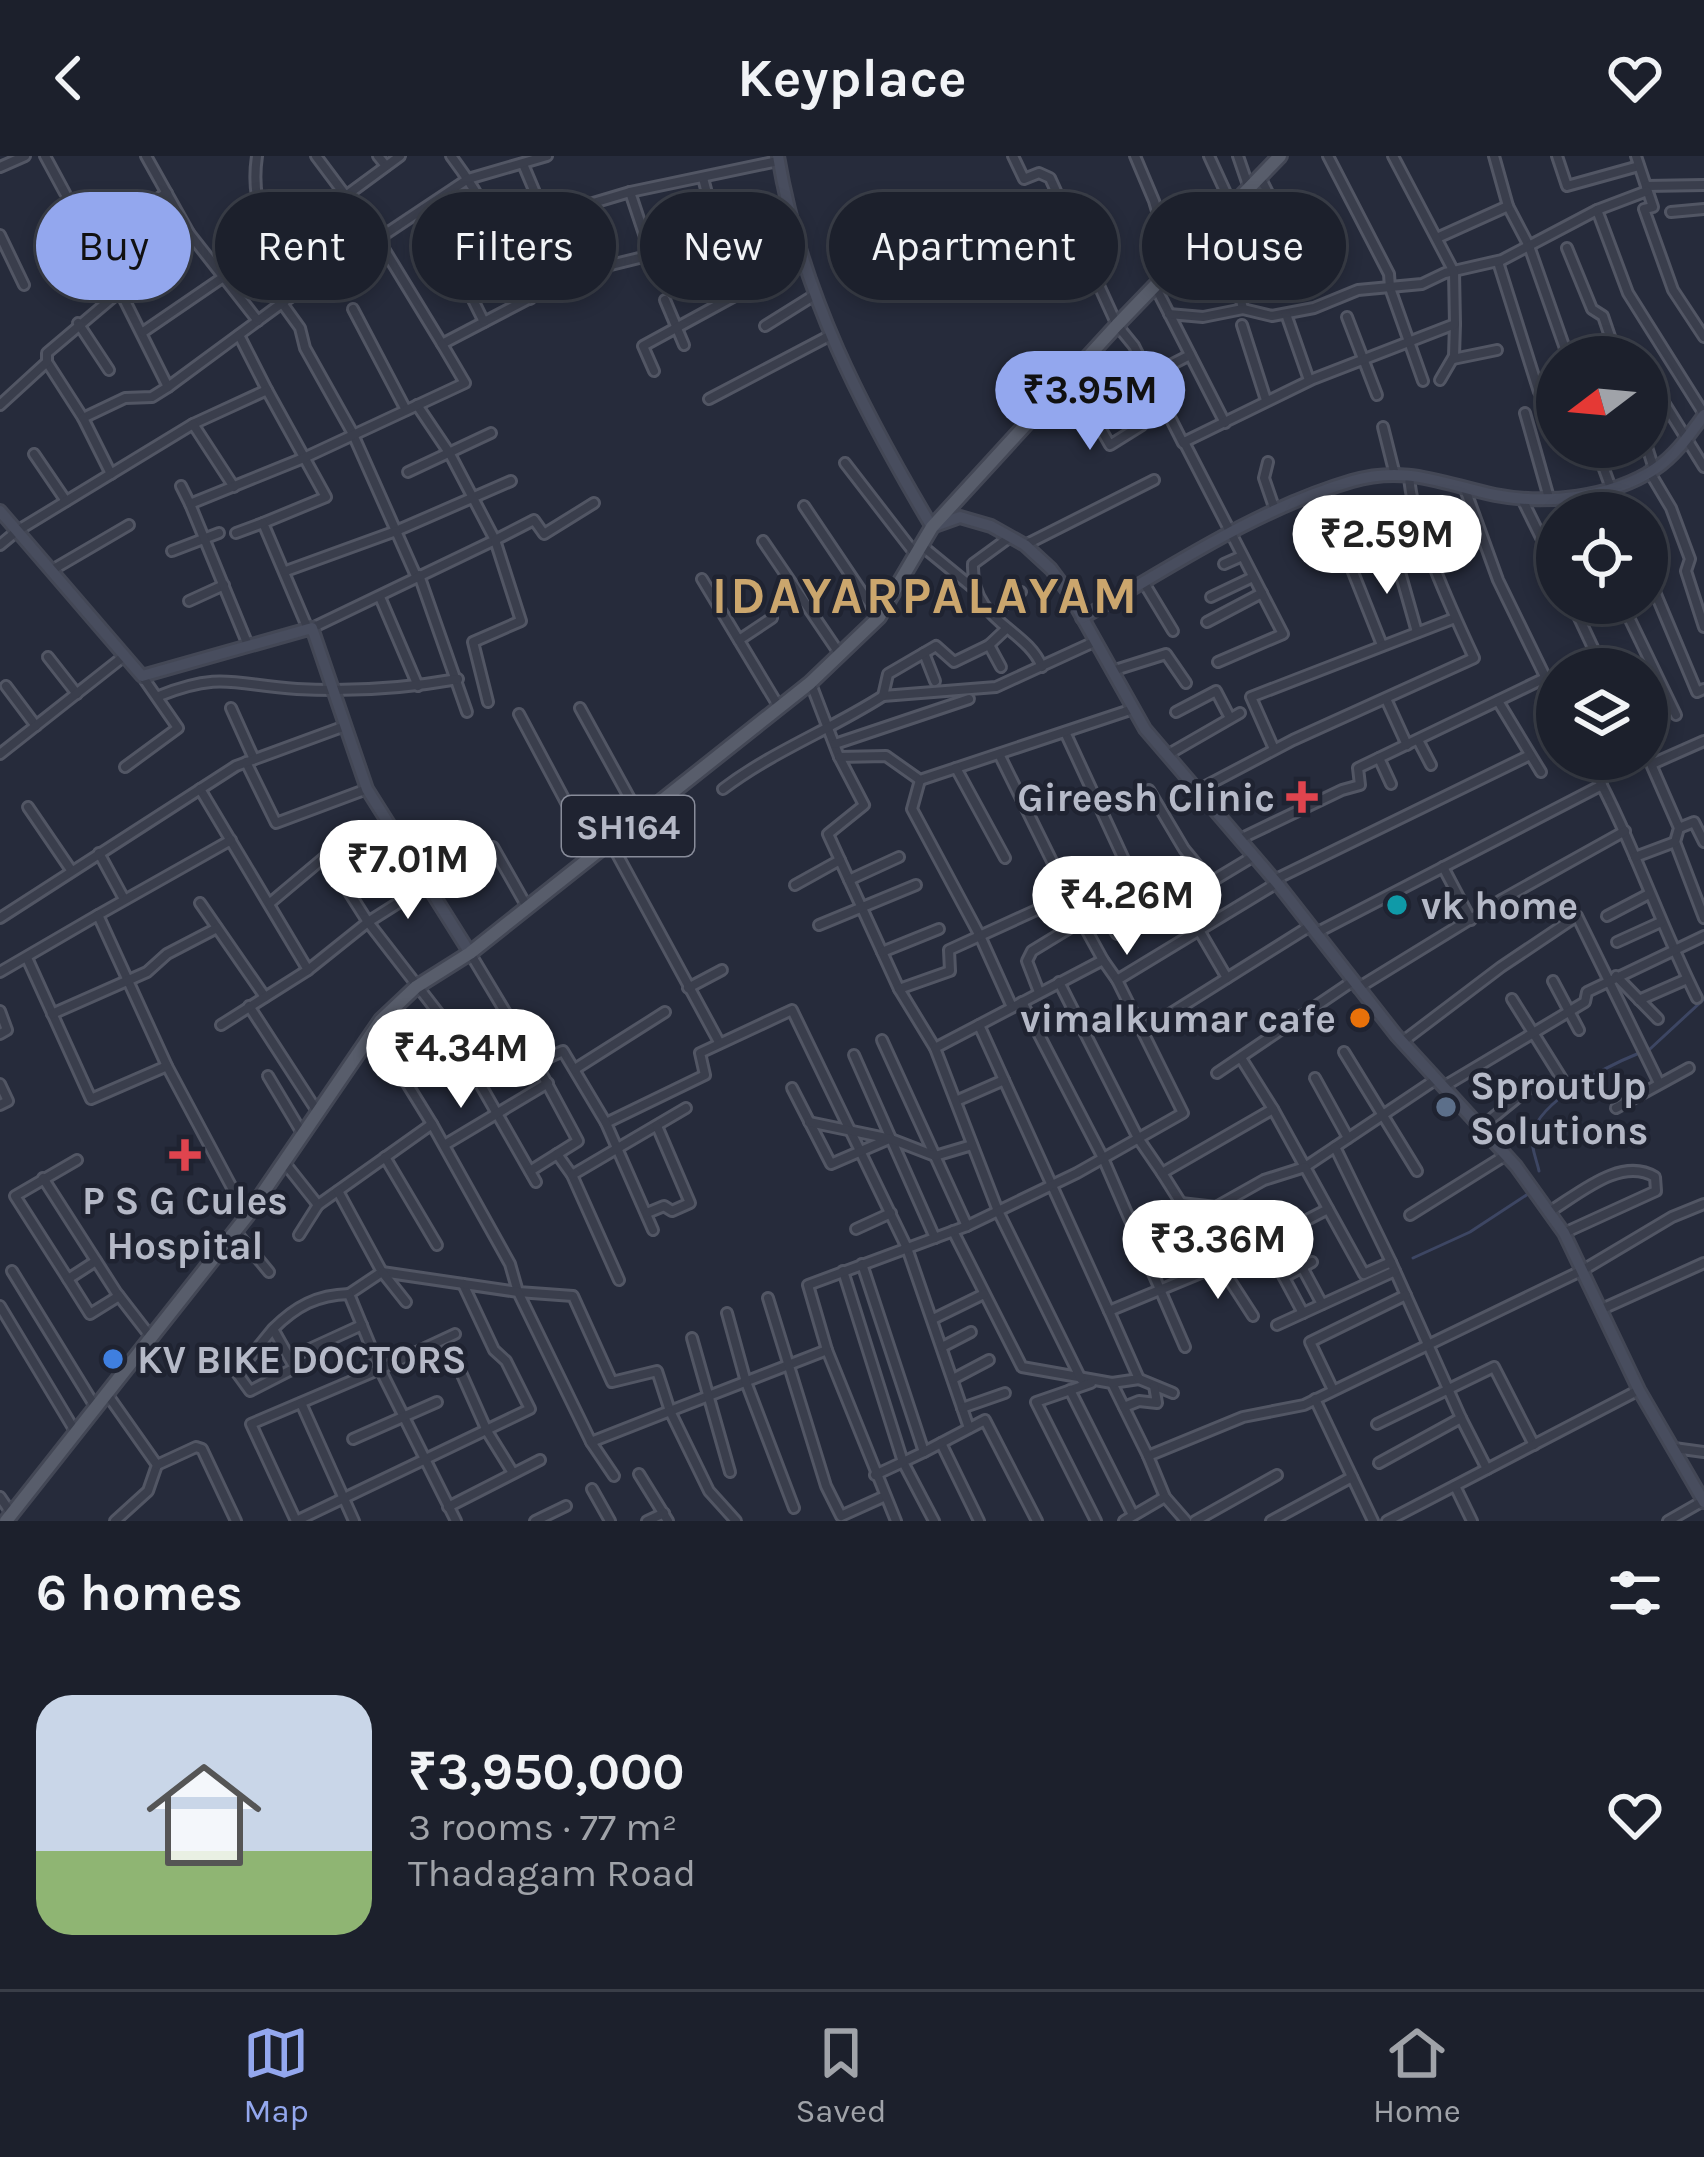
<!DOCTYPE html>
<html lang="en">
<head>
<meta charset="utf-8">
<style>
  :root { --surface:#1c202c; --page:#292d38; --text:#f1f3f6; --muted:#a0a3a9; --line:#3a3e48; --accent:#93a7ee }
  body { margin:0; font-family:Karla,sans-serif; background:var(--page); color:var(--text); height:100vh; display:flex; flex-direction:column; font-size:45px; white-space:nowrap }
  * { box-sizing:border-box; margin:0 }
  p { font-size:39px; color:var(--muted) }
  .icon { flex:none; width:66px; height:66px; fill:none; stroke:currentColor; stroke-width:2; stroke-linecap:round; stroke-linejoin:round }
  .map { position:relative; height:1365px; overflow:hidden }
  .sheet { display:flex; flex-direction:column; background:var(--surface); flex:1 }
  .sheet>* { flex:none }
  .guide { position:absolute; left:36px; top:36px; width:1632px; height:108px; display:flex; gap:24px }
  .needle { width:78px; rotate:254deg }
  .controls { position:absolute; left:1536px; top:180px; display:grid; gap:24px }
  .controls a { display:grid; place-items:center; width:132px; height:132px; border-radius:50%; background:var(--surface); box-shadow:0 6px 18px #0003,0 0 0 3px var(--line); font-size:60px }
  .price { position:absolute; translate:-50% -102px; padding:0 27px; border-radius:42px; background:#fff; color:#222; font-size:39px; line-height:78px; filter:drop-shadow(0 3px 6px #0008) }
  .price::after { content:''; position:absolute; left:50%; top:72px; width:36px; height:27px; margin-left:-18px; background:inherit; clip-path:polygon(0 0,100% 0,50% 100%) }
  .price.on { background:var(--accent); color:#111 }
  ul { padding:0; list-style:none }
  li { display:flex; align-items:center; gap:36px; height:300px; padding:0 36px }
  li+li { border-top:3px solid var(--line) }
  li span { display:grid; place-items:center; flex:none; width:336px; height:240px; border-radius:36px; color:#555 }
  li>.icon { margin-inline-start:auto }
  span .icon { width:144px; height:144px; fill:#fffc; stroke-width:1 }
  li b { font-size:51px }
  h2 { display:flex; justify-content:space-between; align-items:center; height:144px; padding:0 36px; font-size:51px }
  .chip { padding:0 42px; border-radius:54px; background:var(--surface); box-shadow:0 6px 18px #0003,0 0 0 3px var(--line); font-size:42px; line-height:108px }
  .chip.on { background:var(--accent); color:#111 }
  header { display:flex; justify-content:space-between; align-items:center; height:156px; padding:0 36px; background:var(--surface); font-size:54px; font-weight:700 }
  .tab-bar { display:flex; justify-content:space-around; align-items:center; height:168px; border-top:3px solid var(--line); background:var(--surface); font-size:33px; color:var(--muted) }
  .tab-bar a { display:grid; justify-items:center; gap:6px }
  .tab-bar .on { color:var(--accent) }
  .map>svg:first-child { display:block }
  .lines { fill:none; stroke-linecap:round; stroke-linejoin:round }
  .stream { stroke:#3d4663; stroke-width:3 }
  .street-casing { stroke:#525664; stroke-width:14 }
  .secondary-casing { stroke:#434755; stroke-width:16 }
  .primary-casing { stroke:#434755; stroke-width:18 }
  .street { stroke:#3a3e4c; stroke-width:8 }
  .secondary { stroke:#484d5e; stroke-width:10 }
  .primary { stroke:#585d6b; stroke-width:12 }
  .health-dot { fill:#e0444e; stroke:#1f2331; stroke-width:4.5 }
  .culture-dot { fill:#0f9aa8; stroke:#1f2331; stroke-width:4.5 }
  .food-dot { fill:#e8710a; stroke:#1f2331; stroke-width:4.5 }
  .service-dot { fill:#5c6f8a; stroke:#1f2331; stroke-width:4.5 }
  .shop-dot { fill:#3f7fe0; stroke:#1f2331; stroke-width:4.5 }
  .labels { text-anchor:middle; stroke-width:9; stroke-linejoin:round; paint-order:stroke }
  .shield { fill:#1f2331; stroke:#888c9a; stroke-width:3 }
  .shield-label { font-size:36px; font-weight:bold; fill:#b5b9c7 }
  .poi-label { font-size:39px; font-weight:bold; fill:#b5b9c7; stroke:#1f2331; text-anchor:start }
  .district-label { font-size:51px; font-weight:bold; letter-spacing:3px; fill:#cba66d; stroke:#1f2331 }
</style>
</head>
<body>
<header><svg class="icon" aria-label="back" viewBox="0 0 24 24"><path d="M15 5l-7 7 7 7"/></svg>Keyplace<svg class="icon" aria-label="heart" viewBox="0 0 24 24"><path d="M12 20l-8-8c-3-5 5-10 8-4 3-6 11-1 8 4z"/></svg></header>
<div class="map">
<svg width="1704" height="1365" viewBox="0 0 1704 1365">
  <rect width="100%" height="100%" fill="#262b3b"/>
  <g class="lines">
    <g class="stream">
      <path d="M1650,893L1704,843"/>
      <path d="M1539,1015C1537,1005 1530,989 1532,978C1540,945 1607,910 1637,898"/>
      <path d="M1413,1102L1470,1076L1528,1038"/>
    </g>
    <defs>
      <g id="street">
        <path d="M45,0L65,37"/>
        <path d="M146,0L189,77"/>
        <path d="M257,0C248,61 276,84 310,129"/>
        <path d="M316,0L378,83L442,188L578,117L790,65"/>
        <path d="M378,0L386,10"/>
        <path d="M451,0C484,43 507,93 530,143"/>
        <path d="M1013,0L1024,23L1039,17L1050,22L1117,169L1134,190L1183,287"/>
        <path d="M1135,0L1154,45L1173,109"/>
        <path d="M1209,0L1231,48"/>
        <path d="M1238,0L1249,32"/>
        <path d="M1328,0L1389,118L1390,132L1423,225"/>
        <path d="M1557,0L1567,30L1639,10"/>
        <path d="M1636,0L1653,51L1644,53L1673,134L1704,181"/>
        <path d="M523,8L547,65"/>
        <path d="M0,11L25,0"/>
        <path d="M703,22L719,83"/>
        <path d="M1646,30L1704,29"/>
        <path d="M630,36L651,99"/>
        <path d="M947,49L962,89L1063,52"/>
        <path d="M1508,50L1529,90L1568,201"/>
        <path d="M424,53L435,67L484,166"/>
        <path d="M1597,54L1628,137L1704,258"/>
        <path d="M1671,56L1704,53"/>
        <path d="M1211,73L1239,135L1243,153"/>
        <path d="M0,79L24,129"/>
        <path d="M1437,82L1508,50L1494,0"/>
        <path d="M89,84L167,37"/>
        <path d="M505,88L563,56L630,36L778,5"/>
        <path d="M279,89L400,0"/>
        <path d="M1567,92L1592,153L1603,160L1617,201"/>
        <path d="M1498,106L1539,236L1557,232"/>
        <path d="M1155,130L1225,267"/>
        <path d="M119,133L168,231"/>
        <path d="M1239,135L1301,103L1260,21"/>
        <path d="M665,144L684,189"/>
        <path d="M282,147L300,172L305,192L352,276L396,375L511,325"/>
        <path d="M353,153L406,254"/>
        <path d="M1169,158L1203,161L1243,153L1272,160L1314,152L1358,134L1422,128L1445,117L1502,104L1597,54L1647,35"/>
        <path d="M1286,158L1309,224"/>
        <path d="M1347,161L1377,239"/>
        <path d="M78,167L109,214"/>
        <path d="M1242,169L1266,244"/>
        <path d="M765,170L813,140"/>
        <path d="M143,176L222,122"/>
        <path d="M239,179L267,234"/>
        <path d="M1453,203L1497,194"/>
        <path d="M47,206L83,262L125,242L152,241L168,231L282,147L468,23L547,0"/>
        <path d="M654,215L643,190L753,130L804,110"/>
        <path d="M1149,220L1190,199"/>
        <path d="M1071,221L1110,289L1142,269"/>
        <path d="M1440,224L1454,200L1455,168"/>
        <path d="M709,243L829,180"/>
        <path d="M1663,245L1704,311"/>
        <path d="M0,249L47,206V197L189,77L258,165"/>
        <path d="M1525,257L1549,342"/>
        <path d="M83,262L111,318"/>
        <path d="M193,268L267,234L326,341L263,367L308,473"/>
        <path d="M1383,271L1395,319"/>
        <path d="M1596,291L1620,357"/>
        <path d="M1647,291L1654,313"/>
        <path d="M34,298L66,345"/>
        <path d="M1268,306L1264,322L1275,354"/>
        <path d="M845,307L916,399"/>
        <path d="M1649,315L1671,352L1690,403L1686,415L1704,471"/>
        <path d="M408,316L491,277"/>
        <path d="M181,330L190,348"/>
        <path d="M1465,333L1498,424L1557,545"/>
        <path d="M1522,343L1557,414"/>
        <path d="M804,350L878,460"/>
        <path d="M236,377L263,367"/>
        <path d="M1010,381L973,408C971,467 1026,471 1042,511"/>
        <path d="M763,385L839,497"/>
        <path d="M1380,388L1347,401L1382,489"/>
        <path d="M0,389L17,375L193,268L234,331"/>
        <path d="M1025,389L1154,324"/>
        <path d="M922,390L972,431"/>
        <path d="M172,395L219,377"/>
        <path d="M1224,408L1242,400"/>
        <path d="M1398,409L1417,476"/>
        <path d="M52,414L129,369"/>
        <path d="M286,415L396,375L416,420"/>
        <path d="M1647,417L1697,536L1704,533"/>
        <path d="M419,419L467,556"/>
        <path d="M702,423L779,551"/>
        <path d="M1144,427L1173,475"/>
        <path d="M380,441L418,530"/>
        <path d="M1211,441L1253,421"/>
        <path d="M189,445L224,429"/>
        <path d="M1572,447L1603,513"/>
        <path d="M1622,447L1676,559"/>
        <path d="M993,458L1021,436"/>
        <path d="M1207,466L1262,437"/>
        <path d="M312,472L495,384L450,298L417,249"/>
        <path d="M739,484L772,462"/>
        <path d="M248,489L190,348L306,301L465,227L442,188"/>
        <path d="M989,489L1001,511"/>
        <path d="M924,497L935,525"/>
        <path d="M48,501L77,538"/>
        <path d="M1218,506L1283,478L1184,286L1313,223L1455,168L1454,116L1393,0"/>
        <path d="M1112,515L1166,498L1186,527"/>
        <path d="M811,528L839,601L864,649L828,678L899,833"/>
        <path d="M6,530L36,570"/>
        <path d="M159,540C222,515 234,529 297,533C350,536 407,532 458,523"/>
        <path d="M883,540L996,531L1094,486"/>
        <path d="M1386,543L1407,589"/>
        <path d="M1498,545L1541,616"/>
        <path d="M488,546L473,486L521,465L495,384L534,364L544,378L594,347"/>
        <path d="M231,552L254,603"/>
        <path d="M580,552L640,661"/>
        <path d="M1176,556L1216,535L1230,562"/>
        <path d="M519,558L593,697"/>
        <path d="M1065,576L1151,762L1254,700"/>
        <path d="M1418,584L1431,609"/>
        <path d="M835,588L969,543"/>
        <path d="M1274,593L1251,541L1455,462"/>
        <path d="M0,598L123,501"/>
        <path d="M999,598L1081,764L1101,755L1117,778L1126,780L1151,762"/>
        <path d="M1167,599L1240,557"/>
        <path d="M1647,599L1679,672L1675,686L1704,762"/>
        <path d="M839,601L886,600L920,624L1133,553"/>
        <path d="M1379,602L1391,628"/>
        <path d="M1588,603C1631,680 1658,764 1697,842"/>
        <path d="M246,606L276,667L367,633"/>
        <path d="M1652,608L1704,585"/>
        <path d="M125,611L178,572L142,520"/>
        <path d="M956,612L1005,702"/>
        <path d="M920,624L912,653L980,780L1012,851"/>
        <path d="M200,633L308,814L368,766L443,863L536,1026"/>
        <path d="M723,633C773,595 830,574 883,540L888,518L936,490L954,506L989,489L1005,474"/>
        <path d="M1149,634L1184,693L1211,726"/>
        <path d="M1198,634L1293,584L1474,502C1453,457 1411,366 1409,319"/>
        <path d="M28,651L71,714"/>
        <path d="M1679,672L1694,666L1704,686"/>
        <path d="M1240,683L1342,634L1360,629L1358,612L1545,522"/>
        <path d="M611,687L719,886"/>
        <path d="M493,691L526,749"/>
        <path d="M99,697L124,743"/>
        <path d="M1635,701L1675,686"/>
        <path d="M1443,711L1471,764"/>
        <path d="M849,724L899,701"/>
        <path d="M1274,724L1530,599"/>
        <path d="M795,729L840,704"/>
        <path d="M200,747L265,841"/>
        <path d="M270,747L326,700L368,766L425,730"/>
        <path d="M98,759L231,684"/>
        <path d="M1607,760L1649,738"/>
        <path d="M0,762L236,610L345,570"/>
        <path d="M819,769L916,729"/>
        <path d="M1199,774L1227,822"/>
        <path d="M1316,777L1602,629"/>
        <path d="M1617,786L1661,766"/>
        <path d="M882,796L939,773"/>
        <path d="M470,797L536,907L563,895L606,967L705,919L700,897L792,854L907,1092L969,1272"/>
        <path d="M27,802L91,943L167,910"/>
        <path d="M0,816L98,759L167,910L246,1058"/>
        <path d="M1616,820L1658,863"/>
        <path d="M1553,825L1579,874"/>
        <path d="M1059,826L1138,982L1162,1017L1273,953L1305,1011L1435,924"/>
        <path d="M688,832L722,814"/>
        <path d="M1358,832L1503,743L1625,675"/>
        <path d="M1039,836L1027,805L1032,795L1068,773"/>
        <path d="M1512,843L1562,923"/>
        <path d="M1639,844L1687,823"/>
        <path d="M1022,846L1103,1002L1185,1191"/>
        <path d="M249,850L317,955"/>
        <path d="M0,855L7,874L0,878"/>
        <path d="M52,858L147,816L167,798L217,772"/>
        <path d="M221,869L308,814"/>
        <path d="M979,869L1109,1155L1220,1109L1253,1160"/>
        <path d="M1141,871L1165,861L1310,770"/>
        <path d="M374,874L432,968"/>
        <path d="M882,884L967,1070"/>
        <path d="M1402,886L1501,811L1577,760L1659,927"/>
        <path d="M935,892L899,833L950,815L949,794L1052,747L1068,773L1081,764L1103,804"/>
        <path d="M1344,896L1417,1015"/>
        <path d="M854,899L935,1082"/>
        <path d="M1241,902L1273,953"/>
        <path d="M467,907L520,881"/>
        <path d="M575,913L665,856"/>
        <path d="M1217,917L1353,825"/>
        <path d="M268,920L302,977"/>
        <path d="M1315,922L1348,982"/>
        <path d="M0,928L8,945L0,949"/>
        <path d="M1443,931L1585,846L1587,836L1704,780"/>
        <path d="M792,932L831,1008L889,983"/>
        <path d="M956,945L1004,924"/>
        <path d="M1616,952L1689,912"/>
        <path d="M809,966L891,983L935,1000L972,989"/>
        <path d="M606,967L653,1074"/>
        <path d="M1480,972L1528,933"/>
        <path d="M446,988L548,927"/>
        <path d="M1335,991L1391,1106"/>
        <path d="M557,998L572,1019L619,1124"/>
        <path d="M385,1001L437,1089"/>
        <path d="M77,1004L15,1040L68,1123L96,1105"/>
        <path d="M284,1006L318,1049L432,968L510,1108L518,1136L573,1140L612,1226L657,1215L670,1255L827,1194"/>
        <path d="M530,1015L578,985L536,907"/>
        <path d="M1162,1017L1220,1109L1328,1053"/>
        <path d="M572,1019L686,952"/>
        <path d="M43,1022L116,1136L150,1180"/>
        <path d="M338,1035L382,1116L349,1138L380,1213L251,1268L296,1365L530,1253L506,1205L494,1194L463,1128"/>
        <path d="M1181,1047L1216,1051L1264,1024L1305,1011L1364,1118L1391,1106L1461,1262"/>
        <path d="M1549,1056C1579,1038 1621,1000 1655,1021L1656,1035L1564,1077"/>
        <path d="M647,1057L664,1050L672,1055L690,1047L657,970"/>
        <path d="M1410,1059L1506,999"/>
        <path d="M1257,1071L1303,1157"/>
        <path d="M856,1073L891,1057"/>
        <path d="M953,1075L1022,1211L1112,1227L1148,1300L1243,1261L1304,1249L1583,1114L1672,1061L1704,1048"/>
        <path d="M236,1076L269,1116"/>
        <path d="M299,1079L318,1049"/>
        <path d="M862,1108L924,1296L903,1306L934,1365"/>
        <path d="M1302,1111L1322,1148"/>
        <path d="M12,1115L96,1252"/>
        <path d="M843,1115L903,1306L875,1319"/>
        <path d="M382,1116L518,1136L591,1286L670,1255L709,1335L736,1365"/>
        <path d="M383,1117L406,1146"/>
        <path d="M1284,1121L1312,1106"/>
        <path d="M68,1123L90,1158L119,1140"/>
        <path d="M768,1142L826,1330L841,1360L883,1341"/>
        <path d="M0,1150L75,1275"/>
        <path d="M1602,1153L1704,1107"/>
        <path d="M1109,1155L1139,1223L1112,1227"/>
        <path d="M727,1157L746,1226L794,1352"/>
        <path d="M933,1163L984,1138"/>
        <path d="M1277,1169L1395,1115"/>
        <path d="M273,1173L237,1217L250,1235L295,1212L273,1173C296,1150 317,1139 349,1138"/>
        <path d="M455,1178L380,1213L456,1365"/>
        <path d="M692,1182L730,1316"/>
        <path d="M942,1191L971,1176"/>
        <path d="M290,1202L362,1169"/>
        <path d="M459,1212L487,1275L513,1317"/>
        <path d="M953,1223L989,1204"/>
        <path d="M1081,1223L998,1055L935,892L1103,804L1117,824"/>
        <path d="M1139,1223L1173,1237"/>
        <path d="M1091,1227L1036,1246L1096,1365"/>
        <path d="M1070,1234L1133,1359"/>
        <path d="M1333,1234L1310,1186L1406,1139"/>
        <path d="M107,1238L157,1309L148,1335L115,1365"/>
        <path d="M1315,1243L1373,1365"/>
        <path d="M301,1247L354,1365"/>
        <path d="M1124,1251L1139,1245L1157,1247L1154,1230"/>
        <path d="M962,1252L1005,1237"/>
        <path d="M1377,1268L1494,1211L1534,1289"/>
        <path d="M353,1283L437,1246"/>
        <path d="M591,1286L614,1320"/>
        <path d="M941,1287L979,1365"/>
        <path d="M1674,1292L1704,1296"/>
        <path d="M924,1296L985,1264L1037,1365"/>
        <path d="M1148,1300L1165,1341L1186,1365"/>
        <path d="M1379,1307L1461,1262L1487,1313"/>
        <path d="M157,1309L196,1291L202,1293L236,1365"/>
        <path d="M639,1318L668,1365"/>
        <path d="M1455,1330L1472,1365"/>
        <path d="M592,1333L610,1365"/>
        <path d="M0,1341L11,1357"/>
        <path d="M448,1351L540,1304"/>
        <path d="M535,1365L566,1350"/>
        <path d="M647,1365L664,1357"/>
        <path d="M896,1365L827,1194L808,1129L967,1070L1077,1017L1183,957L1117,824L1277,727"/>
        <path d="M1124,1365L1165,1341"/>
        <path d="M1195,1365L1277,1319"/>
        <path d="M1271,1365L1352,1321"/>
        <path d="M1387,1365L1639,1234"/>
        <path d="M1668,1365L1703,1345"/>
      </g>
      <g id="secondary">
        <path d="M778,0C801,137 862,253 932,371L960,361L991,370L1025,389L1051,413L1068,436L1145,573L1277,727L1396,879L1516,1010L1564,1077L1639,1234L1704,1346"/>
        <path d="M0,355L142,520L312,472L367,633L470,797"/>
        <path d="M1082,462C1170,412 1254,354 1352,325C1406,309 1443,328 1495,339C1547,349 1610,342 1655,313C1676,299 1690,278 1704,259"/>
      </g>
      <path id="primary" d="M6,1365L247,1060L381,864L416,831L470,797L810,527L879,461L932,371L1117,169L1280,0"/>
    </defs>
    <use href="#street" class="street-casing"/>
    <use href="#secondary" class="secondary-casing"/>
    <use href="#primary" class="primary-casing"/>
    <use href="#street" class="street"/>
    <use href="#secondary" class="secondary"/>
    <use href="#primary" class="primary"/>
  </g>
  <g class="health-dot">
    <path d="M1296 623h12v12h12v12h-12v12h-12v-12h-12v-12h12z"/>
    <path d="M179 981h12v12h12v12h-12v12h-12v-12h-12v-12h12z"/>
  </g>
  <circle class="culture-dot" cx="1397" cy="749" r="12"/>
  <circle class="food-dot" cx="1360" cy="862" r="12"/>
  <circle class="service-dot" cx="1446" cy="951" r="12"/>
  <circle class="shop-dot" cx="113" cy="1203" r="12"/>
  <g class="labels">
    <rect class="shield" x="562" y="640" width="132" height="60" rx="9"/>
    <g class="shield-label">
      <text x="628" y="683">SH164</text>
    </g>
    <g class="poi-label">
      <text x="1275" y="655" text-anchor="end">Gireesh Clinic</text>
      <text x="1421" y="763">vk home</text>
      <text x="1336" y="876" text-anchor="end">vimalkumar cafe</text>
      <text x="1470" y="943">SproutUp<tspan x="1470" dy="45">Solutions</tspan></text>
      <text x="185" y="1058" text-anchor="middle">P S G Cules<tspan x="185" dy="45">Hospital</tspan></text>
      <text x="137" y="1217">KV BIKE DOCTORS</text>
    </g>
    <g class="district-label">
      <text x="926" y="457">IDAYARPALAYAM</text>
    </g>
  </g>
</svg>
<div class="controls">
<a><svg class="needle" viewBox="-14 -14 28 28"><path d="M0-13l5 13h-10z" fill="#e53935"/><path d="M0 13l5-13h-10z" fill="#a0a3a9"/></svg></a>
<a><svg class="icon" aria-label="locate" viewBox="0 0 24 24"><circle cx="12" cy="12" r="6"/><path d="M12 2v4M12 18v4M2 12h4M18 12h4"/></svg></a>
<a><svg class="icon" aria-label="layers" viewBox="0 0 24 24"><path d="M12 4l9 5-9 5-9-5zM3 14l9 5 9-5"/></svg></a>
</div>
<b class="price on" style="left:1090px;top:297px">₹3.95M</b>
<b class="price" style="left:1387px;top:441px">₹2.59M</b>
<b class="price" style="left:408px;top:766px">₹7.01M</b>
<b class="price" style="left:1127px;top:802px">₹4.26M</b>
<b class="price" style="left:461px;top:955px">₹4.34M</b>
<b class="price" style="left:1218px;top:1146px">₹3.36M</b>
<div class="guide">
<a class="chip on">Buy</a>
<a class="chip">Rent</a>
<a class="chip">Filters</a>
<a class="chip">New</a>
<a class="chip">Apartment</a>
<a class="chip">House</a>
</div>
</div>
<section class="sheet">
<h2>6 homes<svg class="icon" aria-label="filters" viewBox="0 0 24 24"><path d="M4 7h16M4 17h16"/><circle cx="9" cy="7" r="2"/><circle cx="15" cy="17" r="2"/></svg></h2>
<ul>
<li><span style="background:linear-gradient(#c9d6e8 65%,#8fb573 0)"><svg class="icon" aria-label="home" viewBox="0 0 24 24"><path d="M3 11l9-7 9 7M6 9v11h12V9"/></svg></span><div><b>₹3,950,000</b><p>3 rooms · 77 m²</p><p>Thadagam Road</p></div><svg class="icon" aria-label="heart" viewBox="0 0 24 24"><path d="M12 20l-8-8c-3-5 5-10 8-4 3-6 11-1 8 4z"/></svg></li>
</ul>
</section>
<nav class="tab-bar">
<a class="on"><svg class="icon" aria-label="map" viewBox="0 0 24 24"><path d="M3 6l6-2 6 2 6-2v14l-6 2-6-2-6 2zM9 4v14M15 6v14"/></svg>Map</a>
<a><svg class="icon" aria-label="saved" viewBox="0 0 24 24"><path d="M7 4h10v16l-5-4-5 4z"/></svg>Saved</a>
<a><svg class="icon" aria-label="home" viewBox="0 0 24 24"><path d="M3 11l9-7 9 7M6 9v11h12V9"/></svg>Home</a>
</nav>
</body>
</html>
